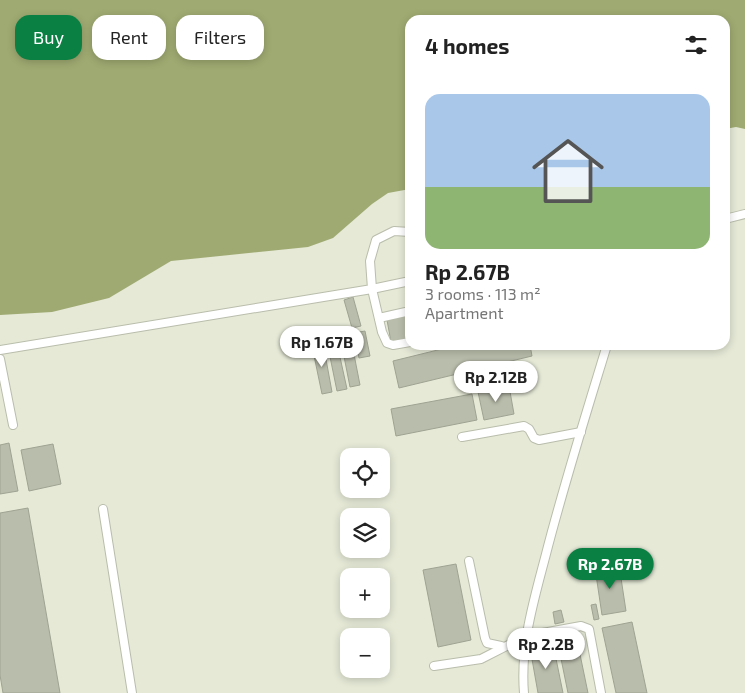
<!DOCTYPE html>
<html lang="en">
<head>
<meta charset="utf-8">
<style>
  :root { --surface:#fff; --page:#f6f6f6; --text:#222; --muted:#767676; --line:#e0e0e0; --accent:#0b8043 }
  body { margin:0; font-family:"Exo 2",sans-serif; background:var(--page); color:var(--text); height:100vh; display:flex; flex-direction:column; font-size:19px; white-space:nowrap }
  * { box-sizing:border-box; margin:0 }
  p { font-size:16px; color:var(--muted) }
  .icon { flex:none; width:28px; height:28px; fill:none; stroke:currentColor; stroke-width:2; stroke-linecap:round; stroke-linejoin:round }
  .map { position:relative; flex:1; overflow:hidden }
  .details { position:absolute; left:405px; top:15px; width:325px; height:335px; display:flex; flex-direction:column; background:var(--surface); border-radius:15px; box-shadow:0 2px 8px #0003 }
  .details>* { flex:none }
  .top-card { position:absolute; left:15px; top:15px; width:315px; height:45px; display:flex; gap:10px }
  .tools { position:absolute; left:340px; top:448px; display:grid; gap:10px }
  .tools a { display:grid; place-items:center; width:50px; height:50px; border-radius:10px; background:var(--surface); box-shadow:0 2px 8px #0003; font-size:25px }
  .price { position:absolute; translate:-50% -42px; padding:0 11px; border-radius:18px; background:#fff; color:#222; font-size:16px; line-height:32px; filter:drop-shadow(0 1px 2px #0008) }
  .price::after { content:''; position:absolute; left:50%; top:30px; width:15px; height:11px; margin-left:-8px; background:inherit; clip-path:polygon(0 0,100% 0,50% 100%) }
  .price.on { background:var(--accent); color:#fff }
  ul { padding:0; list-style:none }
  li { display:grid; align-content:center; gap:10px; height:265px; padding:0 20px }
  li+li { border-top:1px solid var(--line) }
  li span { display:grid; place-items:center; height:155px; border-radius:15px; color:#555 }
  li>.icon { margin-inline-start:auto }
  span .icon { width:90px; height:90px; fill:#fffc; stroke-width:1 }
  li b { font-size:21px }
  h2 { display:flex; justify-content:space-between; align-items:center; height:60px; padding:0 20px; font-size:21px }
  .chip { padding:0 18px; border-radius:15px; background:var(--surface); box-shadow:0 2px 8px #0003; font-size:18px; line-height:45px }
  .chip.on { background:var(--accent); color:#fff }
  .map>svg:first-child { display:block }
  .water { fill:#9faa72 }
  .building { fill:#b9bdab; stroke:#9fa392 }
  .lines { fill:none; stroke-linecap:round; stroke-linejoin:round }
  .lane-casing { stroke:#b9bdab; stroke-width:10 }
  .lane { stroke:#fff; stroke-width:8 }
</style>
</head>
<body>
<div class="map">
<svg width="745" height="693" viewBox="0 0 745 693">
  <rect width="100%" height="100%" fill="#e5e9d6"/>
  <path class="water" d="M0,0H745V129L736,127L725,129V20H410V189L388,193L372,204L333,238L308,247L171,261L109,298L52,312L0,315Z"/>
  <g class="building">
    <path d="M353,297L361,326L352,328L344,300Z"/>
    <path d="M410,315V338L391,342L387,320Z"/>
    <path d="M365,331L370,356L359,358L354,333Z"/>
    <path d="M350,334L360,385L350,387L340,336Z"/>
    <path d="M336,339L347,389L337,391L327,342Z"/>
    <path d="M323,343L332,392L322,394L312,346Z"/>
    <path d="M458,345H530L532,356L399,388L393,361Z"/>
    <path d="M509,386L514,414L484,420L478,392Z"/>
    <path d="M472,394L477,420L396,436L391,409Z"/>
    <path d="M9,443L18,491L0,494V445Z"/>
    <path d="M53,444L61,484L29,491L21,450Z"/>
    <path d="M28,508L60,693H3L0,675V513Z"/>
    <path d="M456,564L471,640L438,647L423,570Z"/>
    <path d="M619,565L626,611L602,615L595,568Z"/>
    <path d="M596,604L599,619L594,620L591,605Z"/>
    <path d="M561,610L564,622L555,624L553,612Z"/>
    <path d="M632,622L647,693H616L602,628Z"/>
    <path d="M576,635L588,693H568L557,639Z"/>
    <path d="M553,644L563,693H538L530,648Z"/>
  </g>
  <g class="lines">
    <defs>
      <g id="lane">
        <path d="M725,219L745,214"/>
        <path d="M410,281L372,289L382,332L387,343L393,345L410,342"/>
        <path d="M379,318L410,311"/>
        <path d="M0,350L372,289L370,261L376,240L394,231L410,232"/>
        <path d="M0,359L13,425"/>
        <path d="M462,437L524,426L529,429L534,438L539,440L581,432"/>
        <path d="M103,509L132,693"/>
        <path d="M469,561L485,638L487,643L501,646"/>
        <path d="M434,666L481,659L526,636L581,626L589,629L601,693"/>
        <path d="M524,693C520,645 534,600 546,554C564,484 586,414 607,345"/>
      </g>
    </defs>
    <use href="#lane" class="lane-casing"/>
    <use href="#lane" class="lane"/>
  </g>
</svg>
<div class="tools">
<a><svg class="icon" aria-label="locate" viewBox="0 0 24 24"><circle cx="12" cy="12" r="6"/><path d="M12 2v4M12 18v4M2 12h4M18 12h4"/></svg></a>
<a><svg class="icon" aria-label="layers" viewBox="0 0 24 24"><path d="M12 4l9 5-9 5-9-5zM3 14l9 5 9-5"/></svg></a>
<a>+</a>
<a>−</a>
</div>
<b class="price" style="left:322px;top:368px">Rp 1.67B</b>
<b class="price" style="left:496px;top:403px">Rp 2.12B</b>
<b class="price on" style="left:610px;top:590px">Rp 2.67B</b>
<b class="price" style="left:546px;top:670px">Rp 2.2B</b>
<div class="top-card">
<a class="chip on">Buy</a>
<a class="chip">Rent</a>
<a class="chip">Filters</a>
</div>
<section class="details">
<h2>4 homes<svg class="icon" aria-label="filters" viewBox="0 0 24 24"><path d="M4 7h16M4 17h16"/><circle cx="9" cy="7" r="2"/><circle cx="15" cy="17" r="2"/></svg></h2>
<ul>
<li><span style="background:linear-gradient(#a9c7e8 60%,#8fb573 0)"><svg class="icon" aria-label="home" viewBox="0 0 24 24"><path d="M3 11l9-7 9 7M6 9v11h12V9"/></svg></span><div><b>Rp 2.67B</b><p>3 rooms · 113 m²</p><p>Apartment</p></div></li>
</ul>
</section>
</div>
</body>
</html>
